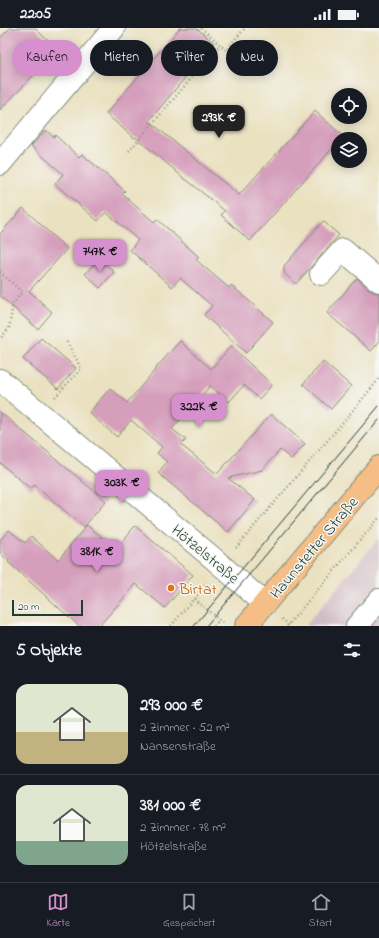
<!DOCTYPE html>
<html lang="de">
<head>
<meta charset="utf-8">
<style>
  :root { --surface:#171b24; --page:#242831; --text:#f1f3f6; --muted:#9ea1a6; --line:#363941; --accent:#d690ce }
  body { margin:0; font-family:"Indie Flower",sans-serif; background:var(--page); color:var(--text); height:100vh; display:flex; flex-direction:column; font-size:15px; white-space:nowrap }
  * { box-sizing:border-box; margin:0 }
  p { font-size:13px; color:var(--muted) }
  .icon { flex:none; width:22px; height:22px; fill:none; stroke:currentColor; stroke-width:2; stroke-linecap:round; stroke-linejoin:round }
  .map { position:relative; height:598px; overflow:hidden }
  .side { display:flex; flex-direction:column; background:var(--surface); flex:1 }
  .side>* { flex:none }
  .top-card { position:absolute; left:12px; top:12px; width:355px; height:36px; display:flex; gap:8px }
  .tools { position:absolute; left:331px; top:60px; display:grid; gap:8px }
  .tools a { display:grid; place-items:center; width:36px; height:36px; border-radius:50%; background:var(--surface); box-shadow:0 2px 10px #0003; font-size:20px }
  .scale { position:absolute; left:12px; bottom:10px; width:71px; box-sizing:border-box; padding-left:4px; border:2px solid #1f3d34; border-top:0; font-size:11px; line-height:14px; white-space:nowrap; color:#1f3d34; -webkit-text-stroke:3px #f6f6f2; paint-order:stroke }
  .price { position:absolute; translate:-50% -34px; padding:0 9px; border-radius:8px; background:var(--accent); color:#111; font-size:13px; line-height:26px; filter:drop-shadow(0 1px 2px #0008) }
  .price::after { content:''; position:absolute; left:50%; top:24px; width:12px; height:9px; margin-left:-6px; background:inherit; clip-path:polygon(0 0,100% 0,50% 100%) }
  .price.current { background:#222; color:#fff }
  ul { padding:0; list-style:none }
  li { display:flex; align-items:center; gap:12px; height:100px; padding:0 16px }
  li+li { border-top:1px solid var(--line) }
  li span { display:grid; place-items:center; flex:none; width:112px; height:80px; border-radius:12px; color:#555 }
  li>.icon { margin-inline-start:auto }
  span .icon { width:48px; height:48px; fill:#fffc; stroke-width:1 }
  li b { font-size:17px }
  h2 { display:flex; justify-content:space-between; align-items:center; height:48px; padding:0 16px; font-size:17px }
  .chip { padding:0 14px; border-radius:18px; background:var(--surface); box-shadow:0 2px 10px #0003; font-size:14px; line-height:36px }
  .chip.current { background:var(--accent); color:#111 }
  .status { display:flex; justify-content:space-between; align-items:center; height:28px; padding:0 20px; background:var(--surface); direction:ltr }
  .status svg { height:11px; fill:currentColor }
  .dock { display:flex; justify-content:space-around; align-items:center; height:56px; border-top:1px solid var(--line); background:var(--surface); font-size:11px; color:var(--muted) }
  .dock a { display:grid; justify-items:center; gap:2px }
  .dock .current { color:var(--accent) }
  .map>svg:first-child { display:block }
  .industrial { fill:#d2bdc6 }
  .building { fill:#d59fbc }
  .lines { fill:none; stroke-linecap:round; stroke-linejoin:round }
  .minor-casing { stroke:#848f7a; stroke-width:24 }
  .major-casing { stroke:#848f7a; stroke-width:24 }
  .path { stroke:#848f7a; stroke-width:2.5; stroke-dasharray:1 3; stroke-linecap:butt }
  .minor { stroke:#fff; stroke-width:22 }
  .major { stroke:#f6be87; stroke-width:22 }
  .tram { stroke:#1f3d34; stroke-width:1 }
  .food-dot { fill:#e8710a; stroke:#f6f6f2; stroke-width:1.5 }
  .labels { text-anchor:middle; stroke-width:3; stroke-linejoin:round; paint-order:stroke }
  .street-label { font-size:16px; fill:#1f3d34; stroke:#f6f6f2 }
  .food-label { font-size:16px; fill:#c56008; stroke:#f6f6f2; text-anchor:start }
</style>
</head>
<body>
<div class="status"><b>22:05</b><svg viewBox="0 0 49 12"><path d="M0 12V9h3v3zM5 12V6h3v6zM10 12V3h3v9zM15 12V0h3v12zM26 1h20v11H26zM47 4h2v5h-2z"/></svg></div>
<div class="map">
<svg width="379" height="598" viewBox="0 0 379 598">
  <rect width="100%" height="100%" fill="#f6f6f2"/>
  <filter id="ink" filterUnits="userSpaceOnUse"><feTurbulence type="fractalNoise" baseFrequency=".025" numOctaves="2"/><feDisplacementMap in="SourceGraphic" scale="8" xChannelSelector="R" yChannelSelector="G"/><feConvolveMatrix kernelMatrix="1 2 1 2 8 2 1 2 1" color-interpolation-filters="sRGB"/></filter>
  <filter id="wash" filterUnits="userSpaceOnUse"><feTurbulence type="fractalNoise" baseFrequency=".012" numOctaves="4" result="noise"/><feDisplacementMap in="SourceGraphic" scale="16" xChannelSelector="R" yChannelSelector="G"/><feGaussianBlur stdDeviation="0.9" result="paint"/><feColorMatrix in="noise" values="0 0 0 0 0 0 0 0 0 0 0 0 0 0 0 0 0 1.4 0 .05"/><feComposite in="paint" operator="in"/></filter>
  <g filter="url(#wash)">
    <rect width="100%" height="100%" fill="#eae1c0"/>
    <path class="industrial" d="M379,510V598H305Z"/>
    <g id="blocks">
      <g class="building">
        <path d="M10,0H35L50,15L44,21L52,28L0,82V10Z"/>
        <path d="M180,0H196L214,15L149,93L239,167L315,83L343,108L341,111H338V114L250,213L221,187L225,183L204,166L187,152H186L170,138L135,109L134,110L106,86Z"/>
        <path d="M46,102L54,109L55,107L79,129L82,126L125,163L122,166L154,194L157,191L199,229L196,232L229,260L231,257L273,294L246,325L204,287L212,278L180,250L172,259L130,222L138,212L106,184L98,193L55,156L63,146L31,118Z"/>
        <path d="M23,180L67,221L29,263L52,284L38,301L0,268V206Z"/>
        <path d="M323,193L339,207L296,256L284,245V238Z"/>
        <path d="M99,230L114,244L100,260L85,246Z"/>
        <path d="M357,250L371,263L376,265H379V314L371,323L327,285Z"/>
        <path d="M41,310L76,340L58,361L23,331Z"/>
        <path d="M180,313L211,341L231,318L272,357L259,371L244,357L229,374L210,358L172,401L186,412L181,417L217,446L271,386L305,416L291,431L280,422L262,442L228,450L255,472L228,504L158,445L167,434L157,425L162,419L131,392L117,409L89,385L110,360L127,375L155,342V341Z"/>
        <path d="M323,334L351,358L331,381L303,356Z"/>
        <path d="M0,384L106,473L84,499L34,457L31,461L0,435Z"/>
        <path d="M87,497L116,521L135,498L193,547L165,580L136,556L99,598H79L8,534L9,533L0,525V512L9,502L25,515L31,508L58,532Z"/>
      </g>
    </g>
  </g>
  <g filter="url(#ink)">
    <use href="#blocks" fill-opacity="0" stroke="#848f7a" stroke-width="1"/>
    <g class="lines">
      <defs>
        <g id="minor">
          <path d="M0,136L114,0"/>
          <path d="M321,246L343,222L379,253"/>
          <path d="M0,352L214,531L265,576"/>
          <path d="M357,598L379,572"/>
        </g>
        <path id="major" d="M246,598L379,439"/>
      </defs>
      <use href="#minor" class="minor-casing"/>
      <use href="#major" class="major-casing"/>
      <g class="path">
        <path d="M201,0L226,22L245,0"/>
        <path d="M129,123L220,17"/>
        <path d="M0,244L22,264L13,276L9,300L0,311"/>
        <path d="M55,369L81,341L78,334L66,313"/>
        <path d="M236,520C283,464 332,408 379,351"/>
        <path d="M194,571L224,596"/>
        <path d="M282,591L289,597"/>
        <path d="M171,598L207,555"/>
        <path d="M214,598L219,592"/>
        <path d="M287,598L379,490"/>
      </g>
      <use href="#minor" class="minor"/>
      <use href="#major" class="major"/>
      <g class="tram">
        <path d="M194,598L379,378"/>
        <path d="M206,598L379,392"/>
      </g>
    </g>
  </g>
  <circle class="food-dot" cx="171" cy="560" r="4"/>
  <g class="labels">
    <g class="street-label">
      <text transform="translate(313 519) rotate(-50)" y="6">Haunstetter Straße</text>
      <text transform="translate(206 525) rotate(40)" y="6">Hötzelstraße</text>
    </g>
    <g class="food-label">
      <text x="179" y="566">Birtat</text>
    </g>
  </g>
</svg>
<div class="tools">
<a><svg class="icon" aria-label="locate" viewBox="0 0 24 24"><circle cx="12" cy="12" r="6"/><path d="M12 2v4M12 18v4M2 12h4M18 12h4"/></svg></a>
<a><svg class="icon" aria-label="layers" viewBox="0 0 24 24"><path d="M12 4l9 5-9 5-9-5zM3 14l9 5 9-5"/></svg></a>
</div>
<div class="scale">20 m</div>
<b class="price current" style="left:219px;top:111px">293K €</b>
<b class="price" style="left:100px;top:245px">747K €</b>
<b class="price" style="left:199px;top:400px">322K €</b>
<b class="price" style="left:122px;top:476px">303K €</b>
<b class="price" style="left:97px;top:545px">381K €</b>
<div class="top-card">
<a class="chip current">Kaufen</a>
<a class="chip">Mieten</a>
<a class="chip">Filter</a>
<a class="chip">Neu</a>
</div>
</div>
<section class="side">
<h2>5 Objekte<svg class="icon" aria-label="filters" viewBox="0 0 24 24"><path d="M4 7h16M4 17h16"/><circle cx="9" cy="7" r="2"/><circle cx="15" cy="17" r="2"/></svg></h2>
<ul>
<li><span style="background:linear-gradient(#dfe7d0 60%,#c2b280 0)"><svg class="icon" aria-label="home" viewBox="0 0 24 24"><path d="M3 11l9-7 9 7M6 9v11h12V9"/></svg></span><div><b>293 000 €</b><p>2 Zimmer · 52 m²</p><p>Nansenstraße</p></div></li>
<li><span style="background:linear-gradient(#dfe7d0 70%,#7fa58c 0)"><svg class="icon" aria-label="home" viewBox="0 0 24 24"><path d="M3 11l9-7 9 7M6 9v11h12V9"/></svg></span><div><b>381 000 €</b><p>2 Zimmer · 78 m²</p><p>Hötzelstraße</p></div></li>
</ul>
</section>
<nav class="dock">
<a class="current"><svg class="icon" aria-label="map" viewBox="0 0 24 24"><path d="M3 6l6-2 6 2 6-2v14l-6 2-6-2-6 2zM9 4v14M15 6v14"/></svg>Karte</a>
<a><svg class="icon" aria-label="saved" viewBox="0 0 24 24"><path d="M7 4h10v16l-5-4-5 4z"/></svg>Gespeichert</a>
<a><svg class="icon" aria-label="home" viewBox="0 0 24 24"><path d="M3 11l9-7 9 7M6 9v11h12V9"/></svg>Start</a>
</nav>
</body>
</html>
